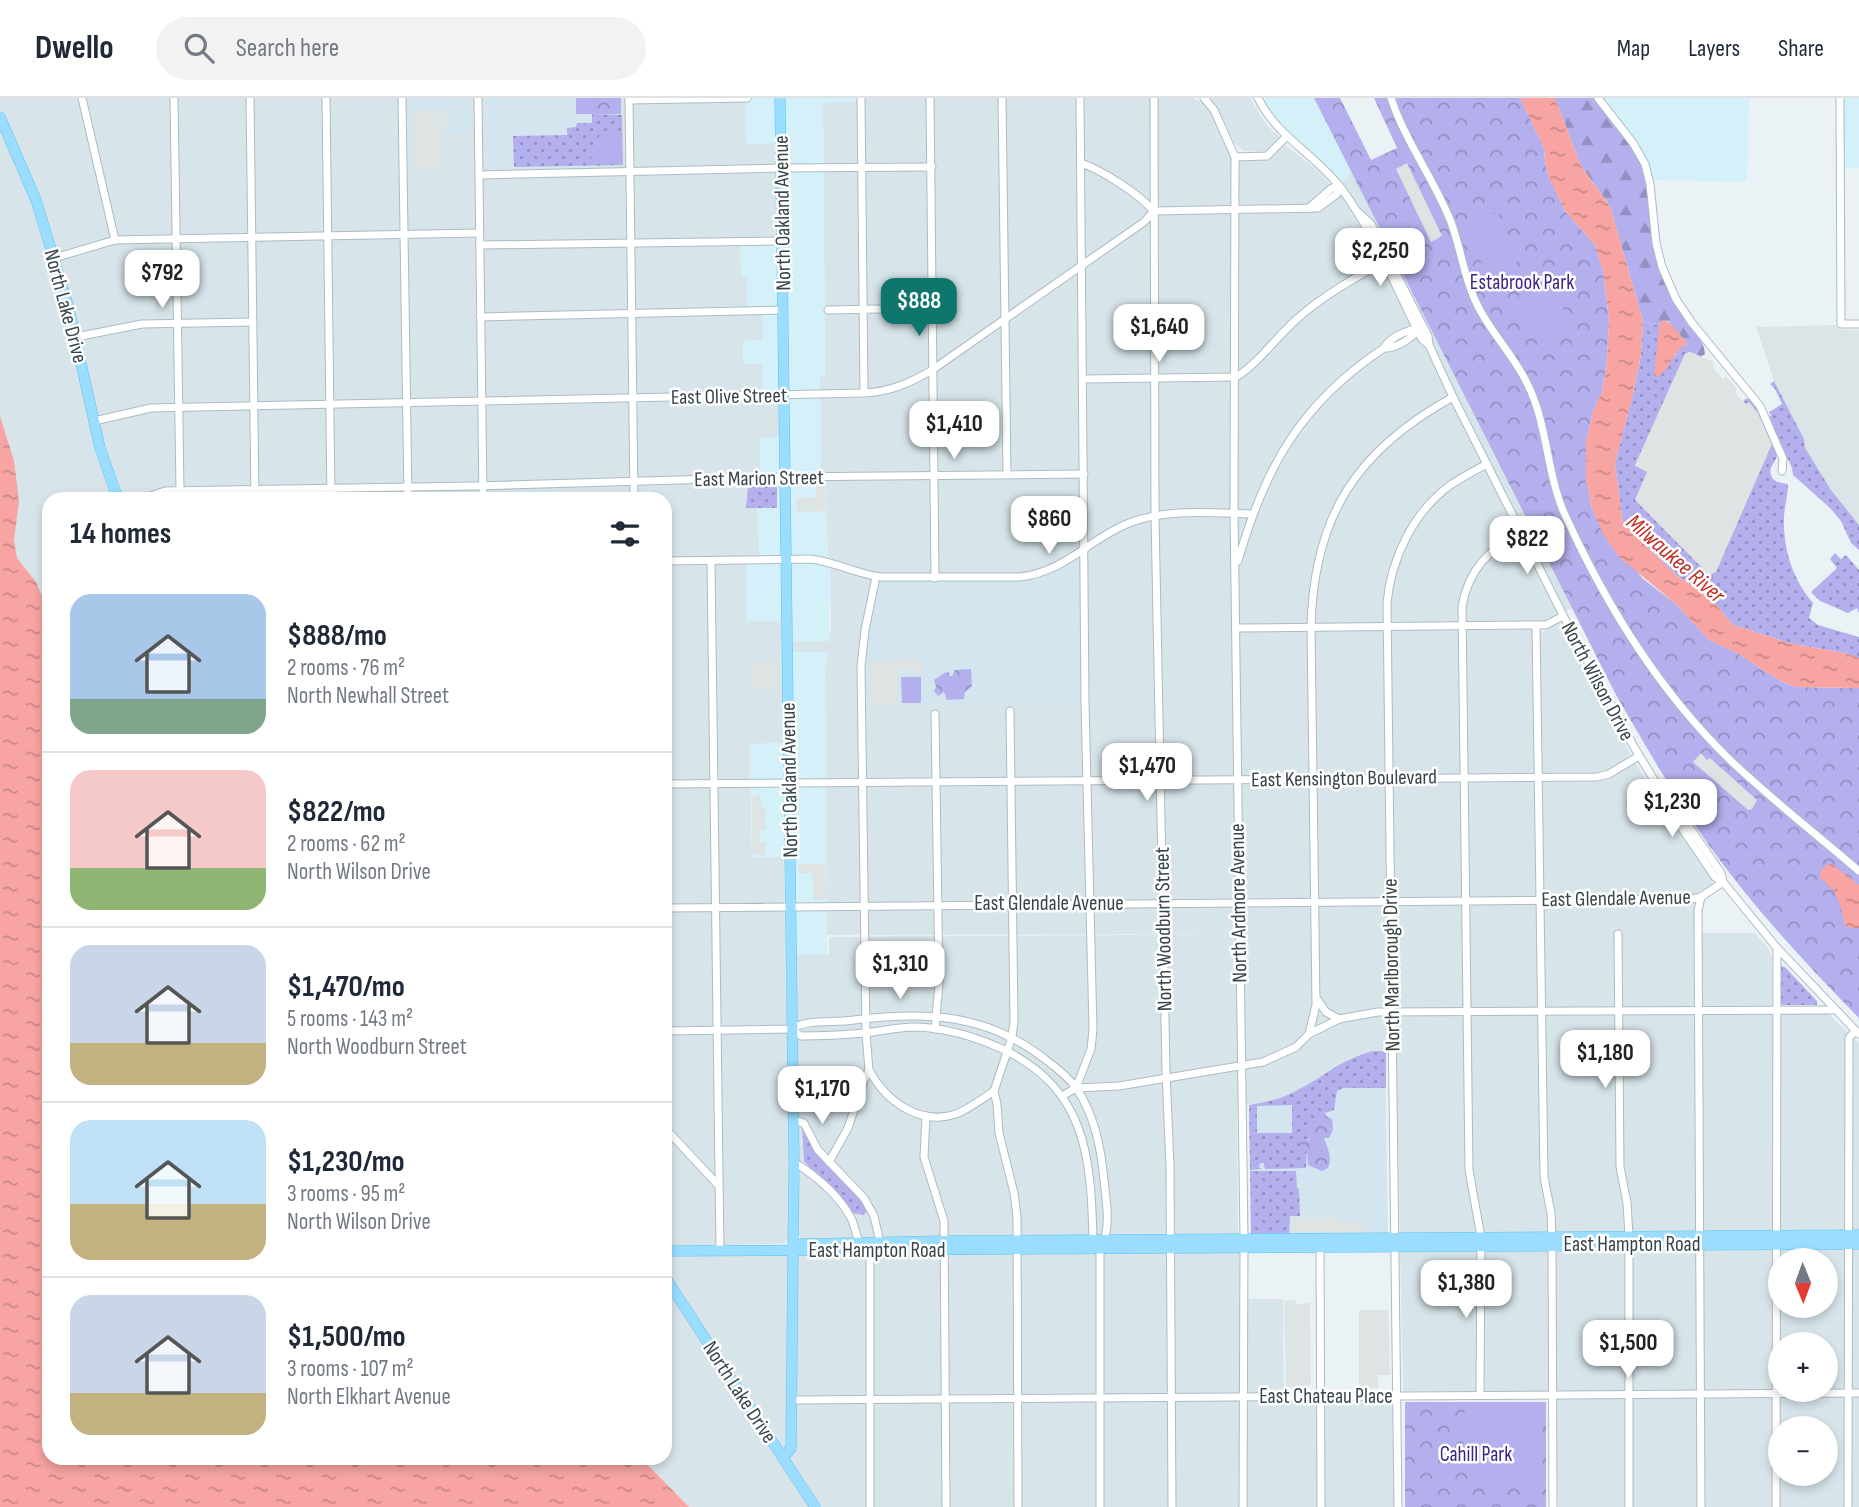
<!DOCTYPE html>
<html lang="en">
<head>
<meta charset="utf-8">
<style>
  :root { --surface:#fff; --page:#f2f2f3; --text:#1f2937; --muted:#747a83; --line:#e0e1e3; --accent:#0f766e }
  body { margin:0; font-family:"Sofia Sans Condensed",sans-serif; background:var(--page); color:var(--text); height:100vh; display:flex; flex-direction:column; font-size:26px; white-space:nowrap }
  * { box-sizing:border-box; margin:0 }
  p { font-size:23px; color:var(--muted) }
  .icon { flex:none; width:38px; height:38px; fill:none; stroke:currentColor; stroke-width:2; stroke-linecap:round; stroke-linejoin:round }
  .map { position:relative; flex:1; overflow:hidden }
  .sheet { position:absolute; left:42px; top:394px; width:630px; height:973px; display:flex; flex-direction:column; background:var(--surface); border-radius:21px; box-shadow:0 4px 10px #0003 }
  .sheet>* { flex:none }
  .needle { width:46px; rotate:179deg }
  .buttons { position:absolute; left:1768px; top:1150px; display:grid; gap:14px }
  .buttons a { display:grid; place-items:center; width:70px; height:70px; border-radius:50%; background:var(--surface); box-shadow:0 4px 10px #0003; font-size:35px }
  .price { position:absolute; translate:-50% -60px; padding:0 16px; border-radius:14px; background:#fff; color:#222; font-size:23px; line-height:46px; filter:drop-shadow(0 2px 4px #0008) }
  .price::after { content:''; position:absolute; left:50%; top:42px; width:21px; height:16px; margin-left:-10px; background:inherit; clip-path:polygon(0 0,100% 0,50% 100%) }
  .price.on { background:var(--accent); color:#fff }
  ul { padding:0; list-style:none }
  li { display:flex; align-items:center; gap:21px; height:175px; padding:0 28px }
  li+li { border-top:2px solid var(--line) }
  li span { display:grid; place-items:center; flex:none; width:196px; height:140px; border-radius:21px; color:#555 }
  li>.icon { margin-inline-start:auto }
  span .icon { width:84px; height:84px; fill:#fffc; stroke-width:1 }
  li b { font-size:30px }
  h2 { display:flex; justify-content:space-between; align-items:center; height:84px; padding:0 28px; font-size:30px }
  header { display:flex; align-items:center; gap:42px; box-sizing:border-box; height:98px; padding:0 35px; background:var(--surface); border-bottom:2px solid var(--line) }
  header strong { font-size:33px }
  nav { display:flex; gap:38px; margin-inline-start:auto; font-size:24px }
  .search { width:490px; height:63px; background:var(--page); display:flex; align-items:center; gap:18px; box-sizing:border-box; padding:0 24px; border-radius:38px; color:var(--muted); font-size:26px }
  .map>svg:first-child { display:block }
  .residential { fill:#d7e5ea; fill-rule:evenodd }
  .commercial { fill:#d4f1f9 }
  .industrial { fill:#dbe4e6 }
  .education { fill:#d3e6f0 }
  .grass { fill:url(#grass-dots); fill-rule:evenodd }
  .forest { fill:url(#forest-firs) }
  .park { fill:url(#park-crowns) }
  .pitch { fill:#b4afed }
  .parking { fill:#dee3e4 }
  .water { fill:url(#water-ripples) }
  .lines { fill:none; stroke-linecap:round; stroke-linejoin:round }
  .minor-casing { stroke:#abbcc3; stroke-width:9 }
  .major-casing { stroke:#60c1ee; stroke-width:11 }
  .minor { stroke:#fff; stroke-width:7 }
  .major { stroke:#9addff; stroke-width:10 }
  .labels { text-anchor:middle; stroke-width:5; stroke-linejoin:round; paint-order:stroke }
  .street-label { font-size:21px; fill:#37464b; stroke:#fff }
  .park-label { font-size:21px; fill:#3b2483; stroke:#fff }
  .water-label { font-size:23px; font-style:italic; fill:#c12c25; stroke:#fff }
</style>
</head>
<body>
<header>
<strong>Dwello</strong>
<div class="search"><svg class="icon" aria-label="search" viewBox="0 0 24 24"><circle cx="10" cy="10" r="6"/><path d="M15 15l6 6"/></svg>Search here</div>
<nav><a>Map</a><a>Layers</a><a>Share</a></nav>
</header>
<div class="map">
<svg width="1859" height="1409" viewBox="0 0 1859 1409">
  <defs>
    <pattern id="grass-dots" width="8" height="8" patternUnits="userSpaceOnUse" patternTransform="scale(1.75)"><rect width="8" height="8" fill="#b4afed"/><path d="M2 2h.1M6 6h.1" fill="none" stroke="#9390c2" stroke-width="1.8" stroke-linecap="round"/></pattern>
    <pattern id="forest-firs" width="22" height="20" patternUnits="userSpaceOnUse" patternTransform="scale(1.75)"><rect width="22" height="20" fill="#b4afed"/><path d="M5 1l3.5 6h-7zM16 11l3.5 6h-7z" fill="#9390c2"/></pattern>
    <pattern id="park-crowns" width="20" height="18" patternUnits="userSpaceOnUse" patternTransform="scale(1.75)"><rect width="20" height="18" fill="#b4afed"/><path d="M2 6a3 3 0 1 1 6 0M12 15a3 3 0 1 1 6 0" fill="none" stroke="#9390c2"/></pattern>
    <pattern id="water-ripples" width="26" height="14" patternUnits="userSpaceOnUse" patternTransform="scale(1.75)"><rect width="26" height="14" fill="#f7a4a2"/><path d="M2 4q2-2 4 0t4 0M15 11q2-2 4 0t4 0" fill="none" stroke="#c98786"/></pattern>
  </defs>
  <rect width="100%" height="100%" fill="#eaf2f6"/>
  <g class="residential">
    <path d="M0,0H745L781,45L782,142L741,178H747L748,213H763V242L743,266L762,265L784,296V340H760V380L756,381L760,461L747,523H787L831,535L830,464L828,463L825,379L821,378V375L820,278L825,277L823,4H861V0H1192L1204,5L1209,10L1232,62L1269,61L1285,47L1321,75L1334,91L1353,73L1572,510L1548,522L1532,524L1536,835L1543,836L1540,535L1559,526L1562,528L1589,582L1641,674L1713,781L1712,787L1694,797V835H1755L1768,850L1772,859V915L1829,916L1859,945V1136L1400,1137L1396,952L1373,953L1350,960L1297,993L1272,1003L1237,1008L1238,1137L803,1143L799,1138L798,959L795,915L797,909V856H829V839L1270,836L827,837L825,572L828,555L789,645L750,646L752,759L784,758L786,904L788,914V1143L782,1146L665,1148V401H49V763L0,664Z"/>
    <path d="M1210,0H1251L1260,17L1273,34L1277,35L1280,41L1268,54L1244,53L1234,45L1218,11Z"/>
    <path d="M1859,1148V1409H1558L1556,1293H1403L1400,1153ZM1780,1162H1825V1208H1780ZM1780,1246H1825V1292H1780ZM1780,1330H1825V1376H1780Z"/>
    <path d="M1239,1151L1240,1201H1283L1284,1301L1392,1302L1394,1409H821L665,1170V1157Z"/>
    <path d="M665,1187L810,1409H689L641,1360H665Z"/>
  </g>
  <g class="commercial">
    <path d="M745,0H861V4L823,5L825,277L820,278V300L821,378H825L828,463L830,464L829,543L787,544V523H747L746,462L760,461L756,380L760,379V340L784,339V297H763L762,266H743V243L763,242V214H748L747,179L741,178L740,143H782L780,45L746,46Z"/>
    <path d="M1258,0H1314L1353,73L1339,88L1286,39Z"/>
    <path d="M1602,0H1749L1747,84L1652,82L1642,53Z"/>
    <path d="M1840,0H1859V70L1840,71Z"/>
    <path d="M787,554H828L825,572L827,856L791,857L790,758L752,759L750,646L788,645Z"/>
  </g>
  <path class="industrial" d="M1837,227L1842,232H1859V427L1831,392L1805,350L1804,341L1774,283L1756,229Z"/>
  <g class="education">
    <path d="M409,0H469L470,33L440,34L441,71L410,72Z"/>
    <path d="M486,0H622L623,67L487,70Z"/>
    <path d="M1076,463L1080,464L1083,605L864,609L865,552L879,484L1024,482L1052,476Z"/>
    <path d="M1373,953H1385L1388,1135L1251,1136L1249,1007L1272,1003L1297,993L1340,965Z"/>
  </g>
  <g class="grass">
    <path d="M592,16L622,17L623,67L514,69L513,38L567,37V30L576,29L577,25H592Z"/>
    <path d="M1643,223L1655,227L1660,224L1659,229L1675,258L1678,250L1688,246L1695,256L1689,254L1685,256L1635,368L1648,374L1746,306L1743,304L1745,301H1752C1759,313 1777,343 1777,356C1777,364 1768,368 1771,377C1773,385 1783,385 1788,386C1788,396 1785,407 1784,418C1783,451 1792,480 1813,505L1809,520L1818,527L1859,539V560L1848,556L1789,545L1733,527L1709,498L1677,478L1623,425L1615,366L1633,296L1641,257Z"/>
    <path d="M1774,283L1804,341L1805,350L1831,392L1859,427V452L1851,445L1841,423L1830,410L1793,377L1792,370L1769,319L1771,318L1769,314L1782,306L1775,291L1770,286Z"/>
    <path d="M777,387V410H746L748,388Z"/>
    <path d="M1835,455L1841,461L1846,457L1859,472V515L1857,510L1848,515L1820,503L1811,494L1837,470L1830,461Z"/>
    <path d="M1781,868L1785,869L1817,903V907H1780Z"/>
    <path d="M1373,953H1386V990H1343L1337,993L1334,1012L1325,1015L1326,1018L1332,1021L1333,1032L1319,1024L1311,1031L1310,1041L1306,1042L1303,1048L1307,1052L1306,1070L1265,1071L1264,1065H1260L1259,1070L1263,1071L1250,1072L1249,1007C1266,1004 1281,1001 1296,993C1324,979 1341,961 1373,953ZM1292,1007V1035H1257V1008Z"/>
    <path d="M802,1028L809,1041L853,1089L868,1112L863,1117L852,1115L804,1063Z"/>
    <path d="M1250,1073H1296L1297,1090L1299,1091L1300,1118H1290L1289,1136H1251Z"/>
  </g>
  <path class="forest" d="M1555,0H1595C1608,23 1632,41 1642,66C1654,98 1648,141 1662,177C1665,187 1670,197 1675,206C1684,222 1704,237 1705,256L1701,259L1695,256L1668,223L1655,227L1643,223L1610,108L1581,68Z"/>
  <g class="park">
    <rect x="576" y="0" width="45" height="16"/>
    <path d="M1314,0H1340L1371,62L1397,50L1374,0H1520L1544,50L1545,64L1549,79L1565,113L1595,147L1603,173L1609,221L1607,263L1602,294L1593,313L1586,343V381L1592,411L1642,480L1676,506L1709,542L1737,555L1777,581L1795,589L1859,590V920C1805,865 1753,809 1708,746C1674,697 1645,647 1615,595Z"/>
    <path d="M971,571L972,588L965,594L964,601L947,602L944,594L938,598L934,593L936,589L934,582L944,575L949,574V578H952L955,572Z"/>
    <path d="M1319,1024L1333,1032L1329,1040H1324C1327,1049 1333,1060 1328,1070L1322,1073L1308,1067L1307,1050L1306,1054L1303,1055L1300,1043L1310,1042L1311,1027Z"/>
    <rect x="1405" y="1304" width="141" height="105"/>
  </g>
  <g class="pitch">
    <path d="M621,35V60L616,66H591C591,41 596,34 621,35Z"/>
    <path d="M1498,114L1519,163L1487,177L1466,127Z"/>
    <path d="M1550,183L1574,234L1542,249L1518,199Z"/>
    <path d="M901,579H921V605H902Z"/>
    <path d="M1535,1307L1542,1314L1543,1387C1515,1386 1468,1392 1464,1353C1462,1339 1464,1323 1465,1308Z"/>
  </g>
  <g class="parking">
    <path d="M446,12V33H439L440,70H413V13Z"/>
    <path d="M1407,65L1442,138L1431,144L1396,71Z"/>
    <path d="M1689,254L1714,264L1713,270L1723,281L1726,278L1737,291L1735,295L1745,306L1749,304L1758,315L1772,346L1716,474L1709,477L1635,402L1647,374L1635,367L1685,256Z"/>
    <path d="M816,387H825L826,413L797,414L796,400L816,399Z"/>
    <path d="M923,561L924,575H917V571L898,572V606L871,607L870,562Z"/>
    <path d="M750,564H778V591L750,592Z"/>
    <path d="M1701,655L1707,662L1710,660L1757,702L1752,711L1748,712L1693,664Z"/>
    <path d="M760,697L761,710H766L765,732H760V744H765V757H757L756,754L752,756V745L754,743L752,740V706L753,698Z"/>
    <path d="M798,766H826L827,802H814L812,775H799Z"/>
    <path d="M1339,1119L1340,1124H1364V1134H1291V1120Z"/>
    <path d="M1284,1202H1295L1296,1206L1310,1205L1311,1286L1307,1289H1286Z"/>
    <path d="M1359,1212H1388L1390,1277H1378V1290L1359,1291Z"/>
  </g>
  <g class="water">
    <path d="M1520,0H1555L1581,68L1610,108L1643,223L1641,256L1633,296L1615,366L1623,425L1677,478L1709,498L1733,527L1789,545L1848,556L1859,560V590L1795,589L1777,581L1737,555L1709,542L1676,506L1619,459L1603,436L1592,411L1586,381V343L1593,313L1602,294L1607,263L1609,221L1603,173L1595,147L1565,113L1549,80L1545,64L1544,50Z"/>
    <path d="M1664,222L1671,226L1688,246C1672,251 1672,271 1657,279L1654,278L1659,229L1660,224Z"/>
    <path d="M0,318L14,363L19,403L14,442L17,460L36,484L49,514V1360H641L689,1409H0Z"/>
    <path d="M1832,766L1859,787V830H1849L1845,827L1839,803L1832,790H1829L1826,784L1820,781C1819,772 1823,767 1832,766Z"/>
  </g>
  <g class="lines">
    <defs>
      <g id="minor">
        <path d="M82,0L115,142"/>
        <path d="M174,0L180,392"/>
        <path d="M250,0L255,401"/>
        <path d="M326,0L331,401"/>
        <path d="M402,0L408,401"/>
        <path d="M478,0L483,401"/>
        <path d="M629,0L634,401"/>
        <path d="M861,0L864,295"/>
        <path d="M930,0L935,480"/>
        <path d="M1002,0L1007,376"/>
        <path d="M1154,0L1155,418L1166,973L1170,1069L1172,1409"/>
        <path d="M1204,0L1214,12L1235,59L1234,415L1244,1141L1243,1409"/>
        <path d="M1258,0C1277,39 1315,56 1341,90C1373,133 1397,192 1422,241L1429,247"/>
        <path d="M1391,0C1405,43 1434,81 1451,124C1462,154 1465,186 1481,214C1495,239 1515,260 1527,285C1548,326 1546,375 1565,417C1606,507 1659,593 1730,662C1771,701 1816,736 1859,773"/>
        <path d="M1598,0L1633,45L1645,66L1650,86L1656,145L1662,169L1676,201L1692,225L1760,308L1783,361L1782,373"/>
        <path d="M1840,0L1841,226H1859"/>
        <path d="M629,2L747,0"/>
        <path d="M1235,59L1267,58L1286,39"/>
        <path d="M1081,65C1100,71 1141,97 1153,113"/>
        <path d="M479,77L781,70L932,69"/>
        <path d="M1309,110L1332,90L1339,88"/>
        <path d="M1358,114L1371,126L1428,238L1429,247L1453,299L1571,533L1634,649L1659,690L1660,698L1715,779L1723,784L1777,850L1859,936"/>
        <path d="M480,147L782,143"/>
        <path d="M54,160L115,142L479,135"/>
        <path d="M828,212L933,210"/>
        <path d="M480,219L783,212"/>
        <path d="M1423,229C1413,238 1398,251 1384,250C1391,237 1410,232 1423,229Z"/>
        <path d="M76,239L142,226L253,224"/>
        <path d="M1083,281L1236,279C1256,268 1278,237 1298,220C1325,196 1357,179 1388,161"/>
        <path d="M94,323L151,310L864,295C890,294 910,285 932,272L1144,124L1154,113L1318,110L1337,96L1339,88"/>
        <path d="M142,401L165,393L475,388L778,379L1084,376"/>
        <path d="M665,463L811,461C835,464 857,476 881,479H1020C1065,474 1089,441 1129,425C1167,410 1212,415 1251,416"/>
        <path d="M711,463L720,1152"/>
        <path d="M1238,463C1265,369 1301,305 1384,250"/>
        <path d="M1536,527L1544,1079L1551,1115L1552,1139L1553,1409"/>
        <path d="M1236,530L1536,527H1546L1563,518"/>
        <path d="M1010,613L1014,923L1012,939L994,993L997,1006L999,1035L1014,1095L1017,1119L1018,1409"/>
        <path d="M935,616L939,885L935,931"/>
        <path d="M665,686L1597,679L1609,676L1639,658"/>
        <path d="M1659,690L1666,695L1721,775L1723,784"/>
        <path d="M665,810L1692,801L1701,799L1723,784"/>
        <path d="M1618,836L1620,1069L1627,1105L1629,1138V1409"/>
        <path d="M1317,901L1326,914L1339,921"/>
        <path d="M792,931L801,938C822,938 843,937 865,935C880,933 896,930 912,929C942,929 973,938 1000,950C1086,989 1091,1058 1093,1142L1095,1144"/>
        <path d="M665,933L792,931C803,921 837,925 854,922C925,913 987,915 1046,962C1057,970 1069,980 1077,991C1095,1019 1101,1050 1104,1082C1106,1102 1112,1133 1100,1150V1409"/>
        <path d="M1309,936L1316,907L1311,528C1314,417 1357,352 1453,299"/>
        <path d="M869,972C886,1003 919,1028 956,1016C969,1011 982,1001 994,993"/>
        <path d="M1076,990L1119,988L1263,964L1296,949L1309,936L1339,921L1378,914L1833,912"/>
        <path d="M1062,998L1076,990L1091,951L1093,931L1085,605L1080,0"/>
        <path d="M926,1018L924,1059L944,1123L946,1409"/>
        <path d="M793,1022L804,1025L818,1052L864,1100L874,1118L880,1144L878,1146"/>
        <path d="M665,1030L718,1087"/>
        <path d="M794,1064C816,1078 838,1096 851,1120C855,1128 856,1138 860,1146"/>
        <path d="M829,1064L848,1030L864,982L869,972L866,935L861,569L865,532L876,479"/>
        <path d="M1320,1145L1321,1409"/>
        <path d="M870,1153V1409"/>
        <path d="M1480,1297L1481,1139L1469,1072L1462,508C1469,471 1489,451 1521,434"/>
        <path d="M792,1302L1859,1295"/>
        <path d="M1398,1409L1387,505C1391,461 1413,415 1449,388C1460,380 1474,373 1487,366"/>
        <path d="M1701,1409L1698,813L1701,799"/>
        <path d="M1776,1409L1777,850"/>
        <path d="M1848,1409L1849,940L1855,933"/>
      </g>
      <g id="major">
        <path d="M780,0L794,1064L791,1350L783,1360"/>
        <path d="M0,19L36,102L68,207L100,350L118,401"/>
        <path d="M793,1150L801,1146L945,1143L1859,1137"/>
        <path d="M665,1153L1859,1146"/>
        <path d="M665,1179L815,1409"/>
      </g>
    </defs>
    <use href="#minor" class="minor-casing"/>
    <use href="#major" class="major-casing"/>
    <use href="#minor" class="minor"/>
    <use href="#major" class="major"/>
  </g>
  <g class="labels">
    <g class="street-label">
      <text transform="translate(782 115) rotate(-91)" y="7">North Oakland Avenue</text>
      <text transform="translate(66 208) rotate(75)" y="7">North Lake Drive</text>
      <text transform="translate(729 298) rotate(-1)" y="7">East Olive Street</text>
      <text transform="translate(759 380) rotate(-1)" y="7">East Marion Street</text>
      <text transform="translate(1598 583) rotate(62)" y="7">North Wilson Drive</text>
      <text transform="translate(1344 680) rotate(-1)" y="7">East Kensington Boulevard</text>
      <text transform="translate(789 682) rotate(-91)" y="7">North Oakland Avenue</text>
      <text transform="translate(1616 800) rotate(-1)" y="7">East Glendale Avenue</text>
      <text x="1049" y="812">East Glendale Avenue</text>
      <text transform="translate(1238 805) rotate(-91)" y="7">North Ardmore Avenue</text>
      <text transform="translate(1163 831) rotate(-91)" y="7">North Woodburn Street</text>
      <text transform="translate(1391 867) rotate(-91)" y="7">North Marlborough Drive</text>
      <text x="1632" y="1153">East Hampton Road</text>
      <text x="877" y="1159">East Hampton Road</text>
      <text transform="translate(740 1294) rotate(57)" y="7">North Lake Drive</text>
      <text x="1326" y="1305">East Chateau Place</text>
    </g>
    <g class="park-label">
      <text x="1522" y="191">Estabrook Park</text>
      <text x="1476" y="1363">Cahill Park</text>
    </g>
    <g class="water-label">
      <text transform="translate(1676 460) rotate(41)" y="8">Milwaukee River</text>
    </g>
  </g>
</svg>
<div class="buttons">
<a><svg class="needle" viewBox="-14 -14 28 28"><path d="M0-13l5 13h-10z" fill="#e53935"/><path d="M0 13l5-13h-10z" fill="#747a83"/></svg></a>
<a>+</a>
<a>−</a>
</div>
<b class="price" style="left:1380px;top:190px">$2,250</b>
<b class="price" style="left:162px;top:212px">$792</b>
<b class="price on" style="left:919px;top:240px">$888</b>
<b class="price" style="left:1159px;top:266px">$1,640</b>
<b class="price" style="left:954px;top:363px">$1,410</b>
<b class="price" style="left:1049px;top:458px">$860</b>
<b class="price" style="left:1527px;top:478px">$822</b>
<b class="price" style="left:1147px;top:705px">$1,470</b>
<b class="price" style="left:1672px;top:741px">$1,230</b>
<b class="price" style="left:900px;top:903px">$1,310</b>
<b class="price" style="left:1605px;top:992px">$1,180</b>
<b class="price" style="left:822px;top:1028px">$1,170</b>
<b class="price" style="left:1466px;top:1222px">$1,380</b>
<b class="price" style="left:1628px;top:1282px">$1,500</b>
<section class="sheet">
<h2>14 homes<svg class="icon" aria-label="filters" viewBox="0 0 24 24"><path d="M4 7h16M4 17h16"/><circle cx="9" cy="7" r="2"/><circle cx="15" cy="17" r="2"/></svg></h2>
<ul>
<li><span style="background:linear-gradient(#a9c7e8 75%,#7fa58c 0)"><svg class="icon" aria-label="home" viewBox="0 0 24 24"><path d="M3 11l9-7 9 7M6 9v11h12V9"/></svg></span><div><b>$888/mo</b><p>2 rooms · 76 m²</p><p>North Newhall Street</p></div></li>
<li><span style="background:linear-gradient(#f6c9c9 70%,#8fb573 0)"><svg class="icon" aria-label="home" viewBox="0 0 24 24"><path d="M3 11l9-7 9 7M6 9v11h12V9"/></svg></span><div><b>$822/mo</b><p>2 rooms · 62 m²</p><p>North Wilson Drive</p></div></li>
<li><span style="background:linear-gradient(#c9d6e8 70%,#c2b280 0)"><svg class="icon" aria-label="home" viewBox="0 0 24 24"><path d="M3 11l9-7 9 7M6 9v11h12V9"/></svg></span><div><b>$1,470/mo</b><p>5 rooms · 143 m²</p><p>North Woodburn Street</p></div></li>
<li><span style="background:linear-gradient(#bfe0f5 60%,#c2b280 0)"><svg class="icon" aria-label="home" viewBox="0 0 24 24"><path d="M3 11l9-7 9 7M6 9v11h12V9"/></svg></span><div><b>$1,230/mo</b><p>3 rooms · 95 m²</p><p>North Wilson Drive</p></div></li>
<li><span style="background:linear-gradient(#c9d6e8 70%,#c2b280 0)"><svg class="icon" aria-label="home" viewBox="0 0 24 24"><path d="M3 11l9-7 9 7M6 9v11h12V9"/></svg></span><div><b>$1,500/mo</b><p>3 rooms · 107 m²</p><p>North Elkhart Avenue</p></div></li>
</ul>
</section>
</div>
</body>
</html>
